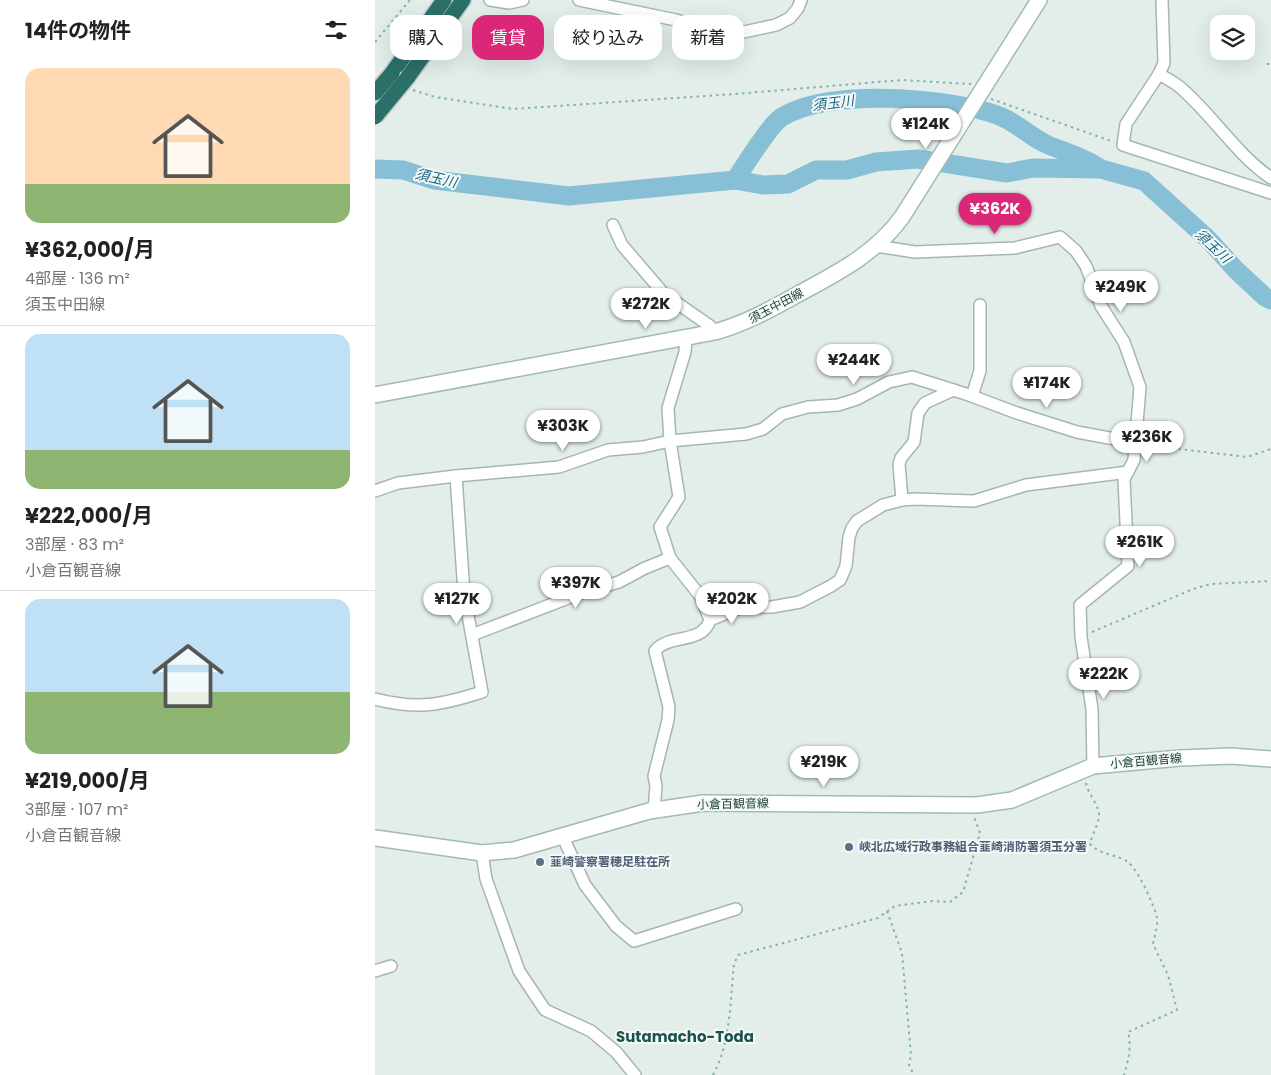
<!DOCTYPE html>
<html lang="ja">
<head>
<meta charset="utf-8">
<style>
  :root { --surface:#fff; --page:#f2f2f2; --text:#222; --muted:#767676; --line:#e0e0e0; --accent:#db2777 }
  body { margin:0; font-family:Poppins,"Noto Sans JP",sans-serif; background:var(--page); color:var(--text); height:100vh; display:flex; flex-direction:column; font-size:19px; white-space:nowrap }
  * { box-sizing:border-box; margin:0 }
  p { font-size:16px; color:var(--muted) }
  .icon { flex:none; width:28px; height:28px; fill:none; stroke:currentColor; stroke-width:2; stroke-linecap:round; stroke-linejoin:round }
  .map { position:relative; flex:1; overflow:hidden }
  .details { display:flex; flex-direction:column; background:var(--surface); width:375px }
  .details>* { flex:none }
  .top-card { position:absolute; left:15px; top:15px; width:475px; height:45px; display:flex; gap:10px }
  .fabs { position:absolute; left:835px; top:15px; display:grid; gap:10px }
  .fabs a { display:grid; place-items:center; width:45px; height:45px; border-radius:10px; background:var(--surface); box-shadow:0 5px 20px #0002; font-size:25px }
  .price { position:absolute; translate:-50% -42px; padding:0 11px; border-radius:18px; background:#fff; color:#222; font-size:16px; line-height:32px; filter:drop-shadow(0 1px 2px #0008) }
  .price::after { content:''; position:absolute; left:50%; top:30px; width:15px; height:11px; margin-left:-8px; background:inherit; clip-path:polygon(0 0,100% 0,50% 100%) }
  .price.on { background:var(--accent); color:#fff }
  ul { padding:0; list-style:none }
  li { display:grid; align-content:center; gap:10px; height:265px; padding:0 25px }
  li+li { border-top:1px solid var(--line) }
  li span { display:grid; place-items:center; height:155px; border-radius:15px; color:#555 }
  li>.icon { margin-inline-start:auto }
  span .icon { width:90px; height:90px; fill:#fffc; stroke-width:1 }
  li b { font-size:21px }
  h2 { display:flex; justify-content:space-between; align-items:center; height:60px; padding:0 25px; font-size:21px }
  .chip { padding:0 18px; border-radius:15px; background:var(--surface); box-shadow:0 5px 20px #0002; font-size:18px; line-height:45px }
  .chip.on { background:var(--accent); color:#fff }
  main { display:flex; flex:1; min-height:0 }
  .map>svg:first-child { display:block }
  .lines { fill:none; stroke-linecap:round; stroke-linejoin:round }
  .river { stroke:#87c0d6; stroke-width:19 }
  .street-casing { stroke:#a5b6b2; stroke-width:14 }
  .secondary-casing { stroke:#a0bab4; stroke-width:18 }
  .highway-casing { stroke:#c1cac8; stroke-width:18 }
  .path { stroke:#81b3aa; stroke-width:2; stroke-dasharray:2.5 4; stroke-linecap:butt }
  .street { stroke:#fff; stroke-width:11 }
  .secondary { stroke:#fff; stroke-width:15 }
  .highway { stroke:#2b6f69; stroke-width:15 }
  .highway-bridge-casing { stroke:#c1cac8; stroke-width:18; stroke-linecap:butt }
  .highway-bridge { stroke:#2b6f69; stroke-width:15 }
  .service-dot { fill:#5c6f8a; stroke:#f4faf7; stroke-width:2 }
  .labels { text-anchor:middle; stroke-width:4; stroke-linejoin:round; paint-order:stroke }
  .street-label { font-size:12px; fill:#21403c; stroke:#f4faf7 }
  .service-label { font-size:12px; font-weight:bold; fill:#4e5e75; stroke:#f4faf7; text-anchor:start }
  .water-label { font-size:14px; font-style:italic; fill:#176281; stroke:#f4faf7 }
  .quarter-label { font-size:15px; font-weight:bold; fill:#1b544d; stroke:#f4faf7 }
</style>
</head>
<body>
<main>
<section class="details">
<h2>14件の物件<svg class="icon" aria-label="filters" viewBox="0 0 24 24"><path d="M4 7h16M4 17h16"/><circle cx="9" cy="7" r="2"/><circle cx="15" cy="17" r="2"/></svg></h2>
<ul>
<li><span style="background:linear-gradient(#ffd9b3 75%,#8fb573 0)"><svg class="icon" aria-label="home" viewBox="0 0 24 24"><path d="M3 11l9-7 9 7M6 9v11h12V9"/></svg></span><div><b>¥362,000/月</b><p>4部屋 · 136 m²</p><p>須玉中田線</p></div></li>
<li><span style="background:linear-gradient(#bfe0f5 75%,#8fb573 0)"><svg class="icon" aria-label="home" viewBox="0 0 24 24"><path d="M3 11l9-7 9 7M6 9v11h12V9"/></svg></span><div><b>¥222,000/月</b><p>3部屋 · 83 m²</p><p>小倉百観音線</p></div></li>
<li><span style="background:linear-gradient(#bfe0f5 60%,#8fb573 0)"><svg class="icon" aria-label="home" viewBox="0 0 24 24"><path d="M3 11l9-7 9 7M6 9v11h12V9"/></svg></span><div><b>¥219,000/月</b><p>3部屋 · 107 m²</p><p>小倉百観音線</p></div></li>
</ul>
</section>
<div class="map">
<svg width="896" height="1075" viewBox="0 0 896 1075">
  <rect width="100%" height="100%" fill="#e3eeea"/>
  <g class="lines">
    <g class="river">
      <path d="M0,169L28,170L59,180L194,196L360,180L388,185L413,184L441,170H472L501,162L543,159L632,173L658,168L726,169L769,181L833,239L861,270L890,297L896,300"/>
      <path d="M360,180C369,167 395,124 407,117C455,88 571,97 622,115C640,121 654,136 671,144C689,152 706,156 723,167"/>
    </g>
    <defs>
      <g id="street">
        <path d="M115,0L134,3L148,0"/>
        <path d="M204,0L301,20L350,36L401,25L415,18L423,8L426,0"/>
        <path d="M787,0L789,63L784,74L751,124L748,145L896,193"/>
        <path d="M784,74C792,79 801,83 807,89C839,117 861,154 896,178"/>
        <path d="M238,225L247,245L289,294L335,326L340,332"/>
        <path d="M501,246L540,252L640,248L685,237L701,251L711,266L726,306L749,342L765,387L759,460L749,479L753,566L705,605L706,637L717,709L718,766"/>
        <path d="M311,338L310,352L293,408L295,441L304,497L285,527L295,558L326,597L335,620"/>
        <path d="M597,396L605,371V305"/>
        <path d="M0,491L23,483L81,476L184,467L233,450L268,447L295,441L371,434L388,429L407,414L433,407L463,405L482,399L514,382L537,377L594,395L642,413L702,432L761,443"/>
        <path d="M527,500L524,464L526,458L539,442L543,413L550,403L578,390"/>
        <path d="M97,635L206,593L244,582L270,568L295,558"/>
        <path d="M0,699C43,710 66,705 107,692L89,593L81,476"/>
        <path d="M279,810L281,786L279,776L293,720L294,707L280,651C294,633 327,645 335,620L364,608L397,607L425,602L456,586L465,580L471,566L474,537L477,528L482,521L508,505L527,500L539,499L599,501L651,485L753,472"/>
        <path d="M187,835L210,885L241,926L259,941L361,909"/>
        <path d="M107,853L111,879L144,971L170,1010L216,1031L241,1052L260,1075"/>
        <path d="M0,971L16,966"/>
      </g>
      <g id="secondary">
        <path d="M0,395L340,332C372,323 398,308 427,292C464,272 501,253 527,217L664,0"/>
        <path d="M0,838L107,853L139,850L274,811L328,803L602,805L637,800L718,766L805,758L856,756L896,759"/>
      </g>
      <g id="highway">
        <path d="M17,73L69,0"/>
        <path d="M33,77L88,0"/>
      </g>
    </defs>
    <use href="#street" class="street-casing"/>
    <use href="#secondary" class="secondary-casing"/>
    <use href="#highway" class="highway-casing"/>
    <g class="path">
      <path d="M0,42L35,0"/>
      <path d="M892,64H896"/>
      <path d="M38,90L60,97L138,109L360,94L527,80L595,84L596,82"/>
      <path d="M616,99L739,142"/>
      <path d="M771,445L872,457L896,449"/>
      <path d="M717,632L818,589L836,584L896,581"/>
      <path d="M711,783C713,795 725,805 724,817C723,825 717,835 715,844C725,855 741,854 753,862C763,870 777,901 781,914C784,924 780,934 778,944L793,975L802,1010L753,1032C757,1045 753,1062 749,1075"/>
      <path d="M512,911L527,953L536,1055L534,1065L539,1075"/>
      <path d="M338,1075C356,1042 355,1001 359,964L363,955L503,918L520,906L557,901L575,902L588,892L605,833L599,817"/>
    </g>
    <use href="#street" class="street"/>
    <use href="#secondary" class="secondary"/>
    <use href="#highway" class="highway"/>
    <defs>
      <g id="highway-bridge">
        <path d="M0,93L17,73"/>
        <path d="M0,117L33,77"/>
      </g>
    </defs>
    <use href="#highway-bridge" class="highway-bridge-casing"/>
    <use href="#highway-bridge" class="highway-bridge"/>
  </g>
  <g class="service-dot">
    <circle cx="474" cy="847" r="5"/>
    <circle cx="165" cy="862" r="5"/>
  </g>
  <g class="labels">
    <g class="street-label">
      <text transform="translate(401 306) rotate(-28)" y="4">須玉中田線</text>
      <text transform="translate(771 761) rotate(-5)" y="4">小倉百観音線</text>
      <text transform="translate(358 804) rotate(-1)" y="4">小倉百観音線</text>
    </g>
    <g class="service-label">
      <text x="484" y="851">峡北広域行政事務組合韮崎消防署須玉分署</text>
      <text x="175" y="866">韮崎警察署穂足駐在所</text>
    </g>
    <g class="water-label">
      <text transform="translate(458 103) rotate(-7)" y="5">須玉川</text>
      <text transform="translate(61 178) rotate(13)" y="5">須玉川</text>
      <text transform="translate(838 246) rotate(43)" y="5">須玉川</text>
    </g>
    <g class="quarter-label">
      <text x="310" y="1042">Sutamacho-Toda</text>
    </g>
  </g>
</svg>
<div class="fabs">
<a><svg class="icon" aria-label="layers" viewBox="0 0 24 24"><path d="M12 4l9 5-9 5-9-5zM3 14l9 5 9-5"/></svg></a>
</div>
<b class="price" style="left:551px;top:150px">¥124K</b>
<b class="price on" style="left:620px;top:235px">¥362K</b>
<b class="price" style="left:746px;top:313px">¥249K</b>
<b class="price" style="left:271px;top:330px">¥272K</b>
<b class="price" style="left:479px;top:386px">¥244K</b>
<b class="price" style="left:672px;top:409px">¥174K</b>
<b class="price" style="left:188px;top:452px">¥303K</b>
<b class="price" style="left:772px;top:463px">¥236K</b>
<b class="price" style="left:765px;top:568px">¥261K</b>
<b class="price" style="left:201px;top:609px">¥397K</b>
<b class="price" style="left:82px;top:625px">¥127K</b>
<b class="price" style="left:357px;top:625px">¥202K</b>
<b class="price" style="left:729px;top:700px">¥222K</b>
<b class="price" style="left:449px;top:788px">¥219K</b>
<div class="top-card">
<a class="chip">購入</a>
<a class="chip on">賃貸</a>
<a class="chip">絞り込み</a>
<a class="chip">新着</a>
</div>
</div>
</main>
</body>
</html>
